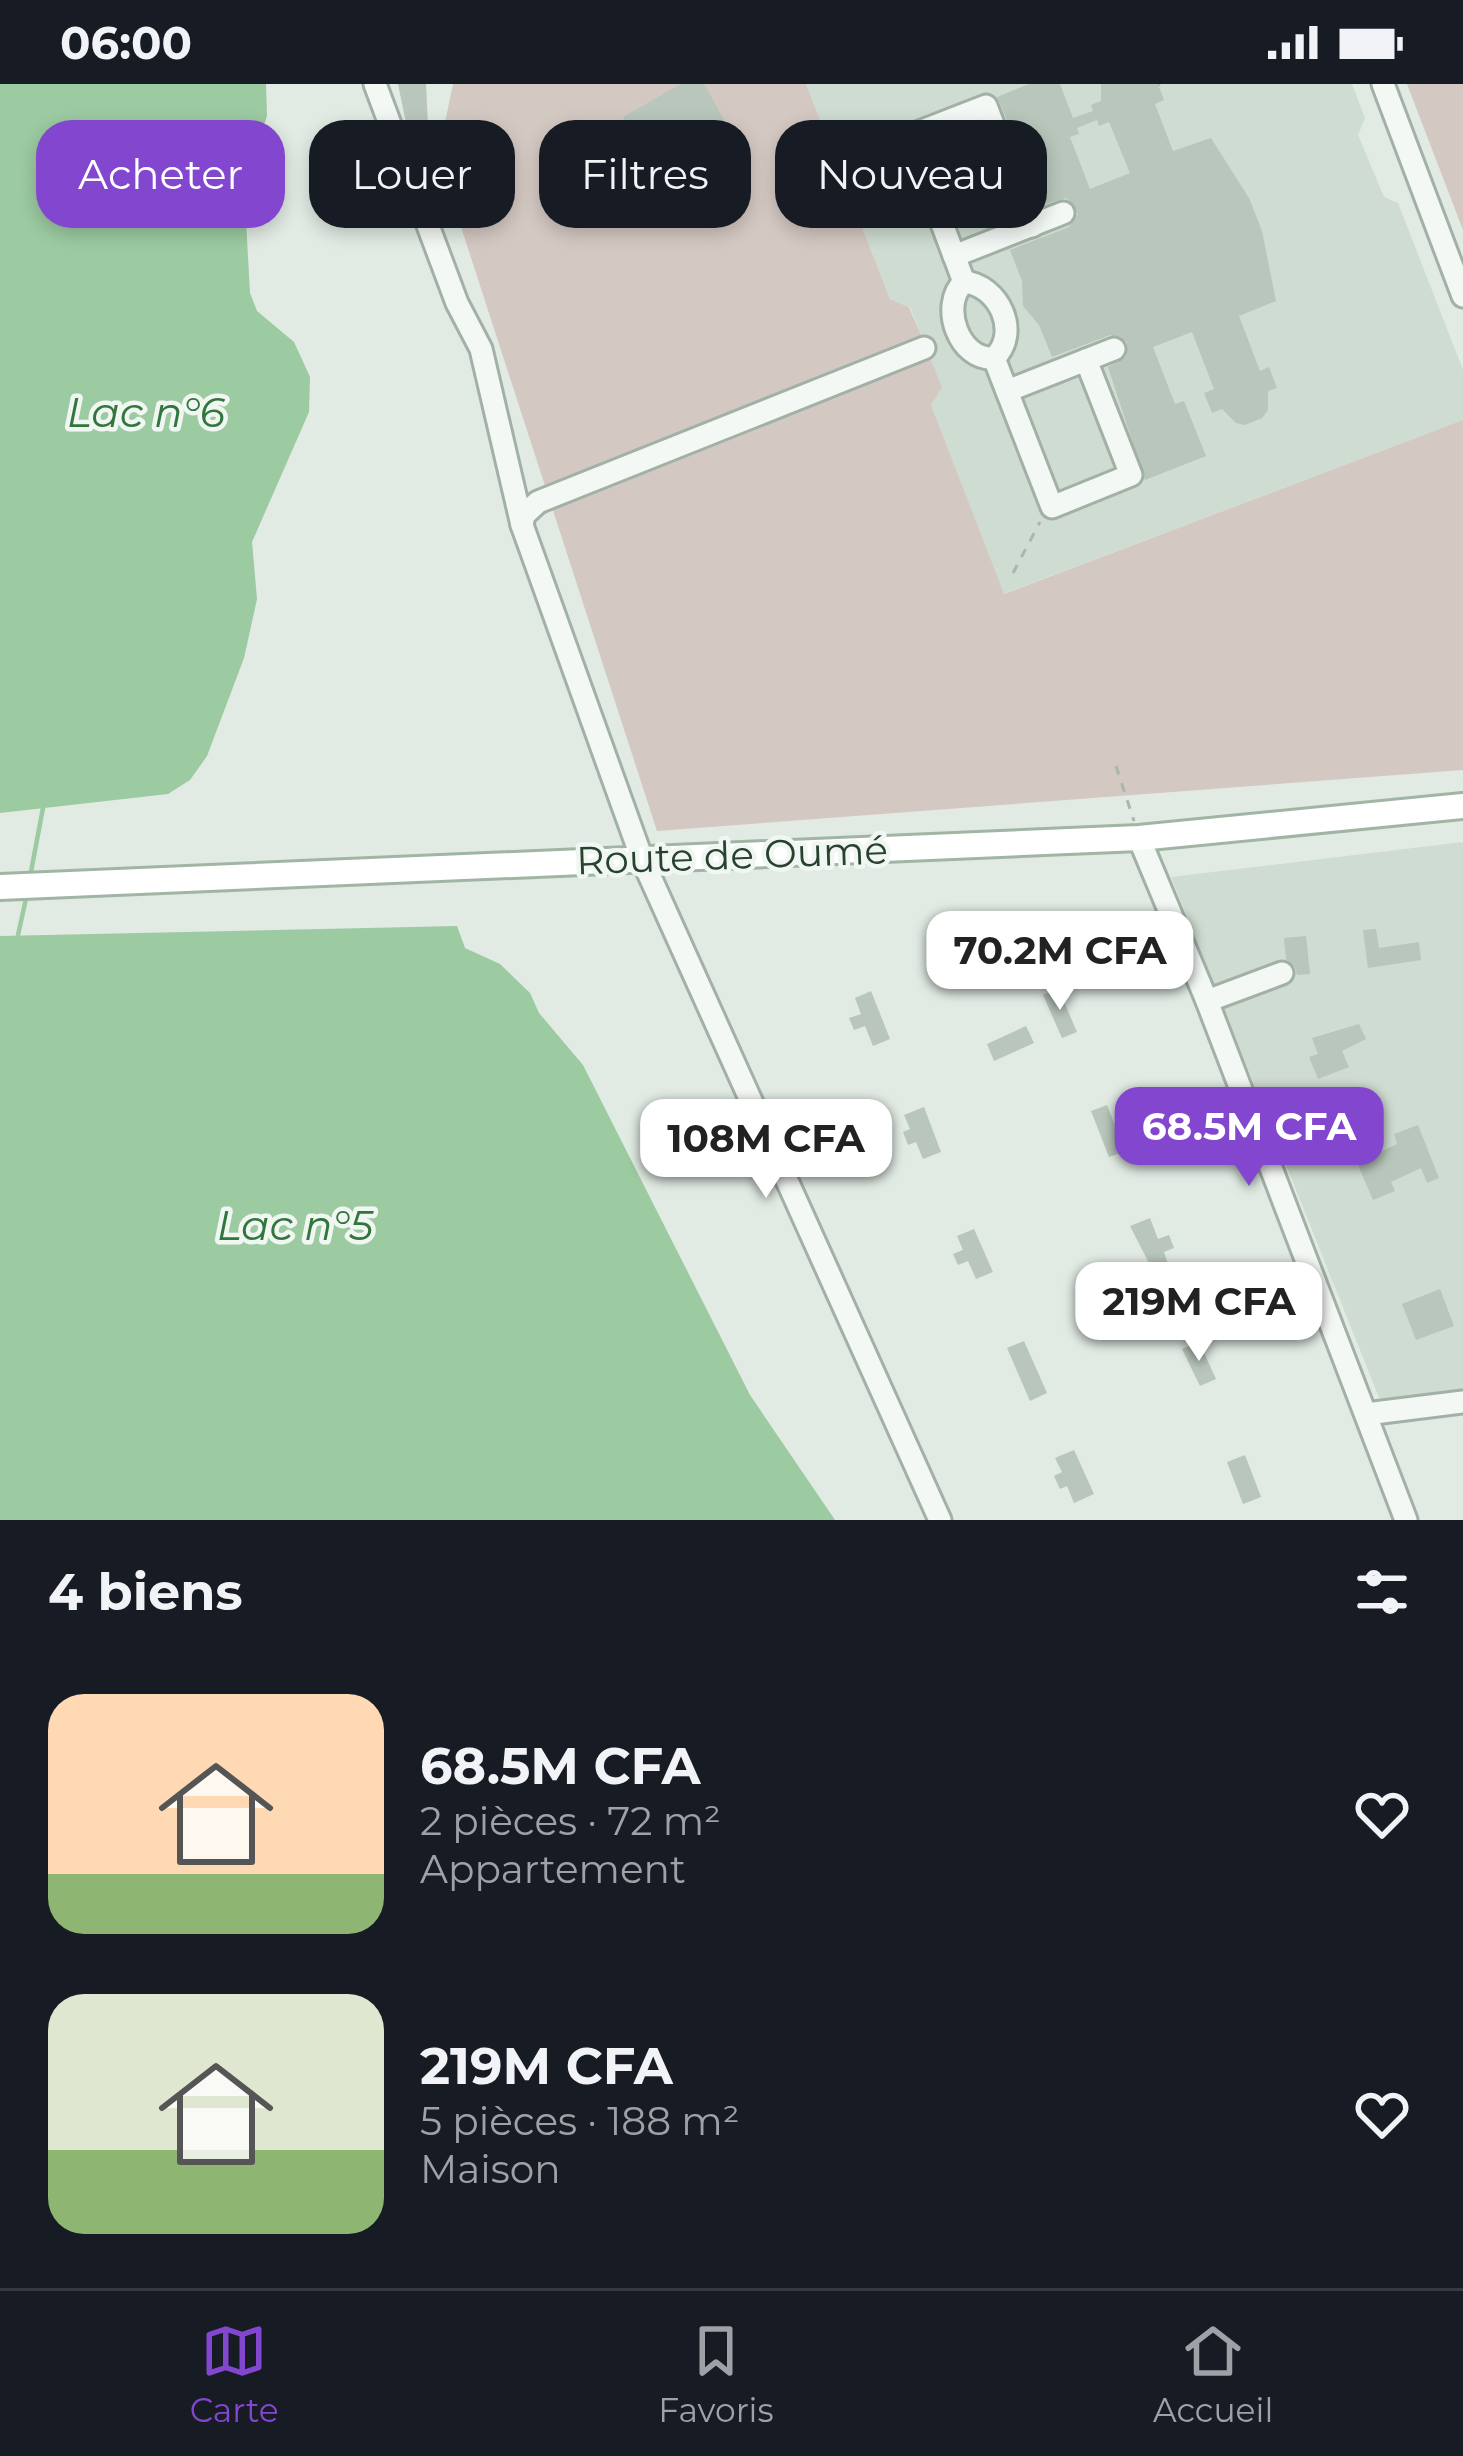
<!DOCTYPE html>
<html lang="fr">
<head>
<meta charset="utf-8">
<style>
  :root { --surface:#171b24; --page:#20242c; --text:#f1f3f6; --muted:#9ea1a6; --line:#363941; --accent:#8346cf }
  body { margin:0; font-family:Montserrat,sans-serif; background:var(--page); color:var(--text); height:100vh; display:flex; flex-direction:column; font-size:45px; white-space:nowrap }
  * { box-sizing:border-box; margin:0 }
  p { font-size:39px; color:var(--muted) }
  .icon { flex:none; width:66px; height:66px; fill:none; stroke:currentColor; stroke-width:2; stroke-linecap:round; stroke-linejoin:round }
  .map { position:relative; height:1436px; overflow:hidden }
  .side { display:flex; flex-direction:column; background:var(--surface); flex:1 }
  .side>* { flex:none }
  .top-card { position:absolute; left:36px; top:36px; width:1392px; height:108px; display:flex; gap:24px }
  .price { position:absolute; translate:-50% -102px; padding:0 27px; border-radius:24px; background:#fff; color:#222; font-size:39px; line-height:78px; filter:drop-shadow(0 3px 6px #0008) }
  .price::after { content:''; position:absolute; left:50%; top:72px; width:36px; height:27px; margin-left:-18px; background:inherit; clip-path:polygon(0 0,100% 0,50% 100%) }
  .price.selected { background:var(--accent); color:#fff }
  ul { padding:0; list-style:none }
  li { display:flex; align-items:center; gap:36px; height:300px; padding:0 48px }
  li span { display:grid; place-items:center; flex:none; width:336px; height:240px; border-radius:36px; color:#555 }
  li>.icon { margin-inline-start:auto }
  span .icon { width:144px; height:144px; fill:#fffc; stroke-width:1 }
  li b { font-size:51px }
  h2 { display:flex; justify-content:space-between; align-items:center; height:144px; padding:0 48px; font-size:51px }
  .chip { padding:0 42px; border-radius:36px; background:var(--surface); box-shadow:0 6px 18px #0003; font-size:42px; line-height:108px }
  .chip.selected { background:var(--accent); color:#fff }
  .status { display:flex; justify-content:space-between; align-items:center; height:84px; padding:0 60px; background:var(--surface); direction:ltr }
  .status svg { height:33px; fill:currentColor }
  .dock { display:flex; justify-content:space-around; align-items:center; height:168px; border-top:3px solid var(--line); background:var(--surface); font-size:33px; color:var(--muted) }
  .dock a { display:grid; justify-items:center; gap:6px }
  .dock .selected { color:var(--accent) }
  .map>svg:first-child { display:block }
  .built { fill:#cfdcd1 }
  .green { fill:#d4c8c2 }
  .water { fill:#9ccaa1 }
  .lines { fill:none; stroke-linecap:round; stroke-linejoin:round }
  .stream { stroke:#9ccaa1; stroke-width:4.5 }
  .building { fill:#b8c6bb; fill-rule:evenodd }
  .minor-casing { stroke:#a2b1a6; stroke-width:27 }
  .major-casing { stroke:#a0b5a4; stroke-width:30 }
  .path { stroke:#abb6ae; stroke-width:3; stroke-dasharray:9 9; stroke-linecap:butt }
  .minor { stroke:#f4f8f5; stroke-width:21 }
  .major { stroke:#fff; stroke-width:24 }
  .labels { text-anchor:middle; stroke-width:9; stroke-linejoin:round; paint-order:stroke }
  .street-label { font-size:39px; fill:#29412f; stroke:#f0f7f2 }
  .water-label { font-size:42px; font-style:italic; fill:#33763d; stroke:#f0f7f2 }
</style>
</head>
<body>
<div class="status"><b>06:00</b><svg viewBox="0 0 49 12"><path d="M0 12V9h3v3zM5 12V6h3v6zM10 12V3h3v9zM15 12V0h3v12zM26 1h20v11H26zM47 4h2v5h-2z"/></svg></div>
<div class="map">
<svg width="1463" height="1436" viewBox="0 0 1463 1436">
  <rect width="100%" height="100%" fill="#e1eae3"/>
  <g class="built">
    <path d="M806,0H1352L1365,34L1358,51L1384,113L1398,119L1463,286V336L1003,510L931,321L924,264L914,233L910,223L890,215Z"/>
    <path d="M1463,758V1315L1384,1326L1171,793Z"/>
  </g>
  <g class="green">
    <path d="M453,0H806L890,215L909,223L942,303L931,321L1004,510L1463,336V686L657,747L438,72Z"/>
    <path d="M1407,0H1463V146Z"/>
  </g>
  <g class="water">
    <path d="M0,0H266L267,32L244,100L250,209L257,227L294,258L310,293L309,328L252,458L257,515L244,574L207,672L190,696L168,710L0,729Z"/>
    <path d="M457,842L465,864L500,880L530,909L539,929L583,981L750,1311L835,1436H0V852Z"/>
  </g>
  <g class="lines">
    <g class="stream">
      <path d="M30,793L43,724"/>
      <path d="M18,851L27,810"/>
    </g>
  </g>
  <g class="building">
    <path d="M398,0H426L428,42L407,44Z"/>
    <path d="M681,0H704L733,52L658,95L623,33Z"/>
    <path d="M1029,0H1060L1073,34L1093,27L1091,21L1101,17V0H1158L1164,16L1155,20L1173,67L1211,54L1249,114L1262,147L1276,217L1239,232L1260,287L1269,283L1277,304L1268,307V326L1262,334L1245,341L1236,339L1222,325L1212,329L1204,309L1214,305L1192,248L1153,263L1175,320L1184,317L1206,372L1145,396L1108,283L1126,273L1127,258L1110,251L1052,273L1039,241L1023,222L1022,197L1010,166L1069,143L1078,130L1066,114L1043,121L997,13ZM1097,36L1099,42L1109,38L1130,89L1090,105L1070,53L1079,50L1077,44Z"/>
    <path d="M1376,845L1379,864L1419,858L1421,876L1368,884L1363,846Z"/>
    <path d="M1306,852L1310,890L1297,891L1295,883L1286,875L1284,854Z"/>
    <path d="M1058,904L1077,948L1062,954L1043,911Z"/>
    <path d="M871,907L890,955L873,962L865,942L854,946L849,934L861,930L855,914Z"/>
    <path d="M1359,940L1366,955L1342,967L1349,983L1318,995L1309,973L1318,970L1312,954Z"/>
    <path d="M1026,942L1034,959L994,977L987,960Z"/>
    <path d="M1107,1021L1125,1067L1109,1073L1091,1027Z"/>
    <path d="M924,1023L941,1068L923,1075L916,1058L908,1061L903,1048L910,1045L904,1031Z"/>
    <path d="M1418,1041L1439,1094L1427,1099L1421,1084L1391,1098L1395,1107L1373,1116L1357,1079L1397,1060L1394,1050Z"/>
    <path d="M1150,1134L1158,1155L1169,1151L1174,1164L1164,1168L1168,1180L1153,1187L1130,1142Z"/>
    <path d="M974,1145L993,1188L976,1195L968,1177L958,1181L953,1170L963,1166L957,1152Z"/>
    <path d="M1440,1205L1454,1242L1416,1256L1402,1220Z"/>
    <path d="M1024,1257L1047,1309L1030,1317L1007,1264Z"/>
    <path d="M1199,1258L1216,1295L1200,1302L1182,1265Z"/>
    <path d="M1074,1366L1094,1410L1074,1419L1067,1402L1060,1405L1054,1392L1062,1388L1055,1374Z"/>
    <path d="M1245,1371L1261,1413L1243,1420L1227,1378Z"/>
  </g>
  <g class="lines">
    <defs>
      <g id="minor">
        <path d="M375,0L457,219L481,265L522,441"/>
        <path d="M1383,0L1463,212"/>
        <path d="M954,172L1063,129"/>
        <path d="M964,198L909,52L986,22L1032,142"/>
        <path d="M964,198C999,201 1021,249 994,274C959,277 939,221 964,198Z"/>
        <path d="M924,264L538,418L524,431L522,441L642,775L940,1436"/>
        <path d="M994,274L1052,423L1131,391L1086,276"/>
        <path d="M1007,307L1114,265"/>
        <path d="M1139,754L1207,917L1406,1436"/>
        <path d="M1207,917L1282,889"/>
        <path d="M1366,1330L1463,1318"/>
      </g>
      <path id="major" d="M0,803L1139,754L1463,722"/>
    </defs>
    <use href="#minor" class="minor-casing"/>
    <use href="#major" class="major-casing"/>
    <g class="path">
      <path d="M1158,1L1160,0"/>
      <path d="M1013,489L1040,438"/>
      <path d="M1116,682L1134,737"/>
    </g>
    <use href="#minor" class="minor"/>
    <use href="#major" class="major"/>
  </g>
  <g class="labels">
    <g class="street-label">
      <text transform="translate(732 771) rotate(-2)" y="14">Route de Oumé</text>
    </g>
    <g class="water-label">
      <text x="146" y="343">Lac n°6</text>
      <text x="295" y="1156">Lac n°5</text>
    </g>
  </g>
</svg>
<b class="price" style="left:1060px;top:929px">70.2M CFA</b>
<b class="price selected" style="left:1249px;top:1105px">68.5M CFA</b>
<b class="price" style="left:766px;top:1117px">108M CFA</b>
<b class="price" style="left:1199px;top:1280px">219M CFA</b>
<div class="top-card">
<a class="chip selected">Acheter</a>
<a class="chip">Louer</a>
<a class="chip">Filtres</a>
<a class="chip">Nouveau</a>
</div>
</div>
<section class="side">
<h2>4 biens<svg class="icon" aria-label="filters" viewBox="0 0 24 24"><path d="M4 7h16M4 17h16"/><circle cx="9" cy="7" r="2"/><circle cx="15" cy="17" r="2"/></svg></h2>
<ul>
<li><span style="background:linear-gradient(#ffd9b3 75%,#8fb573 0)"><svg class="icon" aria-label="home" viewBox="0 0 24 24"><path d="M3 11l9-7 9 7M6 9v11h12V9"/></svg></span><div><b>68.5M CFA</b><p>2 pièces · 72 m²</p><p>Appartement</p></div><svg class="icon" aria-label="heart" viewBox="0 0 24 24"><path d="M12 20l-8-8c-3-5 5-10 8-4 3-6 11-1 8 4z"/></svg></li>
<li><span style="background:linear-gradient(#dfe7d0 65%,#8fb573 0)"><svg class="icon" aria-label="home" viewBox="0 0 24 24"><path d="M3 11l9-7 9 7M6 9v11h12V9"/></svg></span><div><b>219M CFA</b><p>5 pièces · 188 m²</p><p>Maison</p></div><svg class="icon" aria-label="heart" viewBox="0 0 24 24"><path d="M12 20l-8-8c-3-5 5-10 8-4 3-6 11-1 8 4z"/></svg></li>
</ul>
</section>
<nav class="dock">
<a class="selected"><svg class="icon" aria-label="map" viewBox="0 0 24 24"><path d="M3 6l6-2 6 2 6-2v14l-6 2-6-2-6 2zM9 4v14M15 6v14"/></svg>Carte</a>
<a><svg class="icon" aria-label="saved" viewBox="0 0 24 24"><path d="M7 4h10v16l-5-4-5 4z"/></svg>Favoris</a>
<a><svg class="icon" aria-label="home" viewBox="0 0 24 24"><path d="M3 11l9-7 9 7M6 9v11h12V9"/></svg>Accueil</a>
</nav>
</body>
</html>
